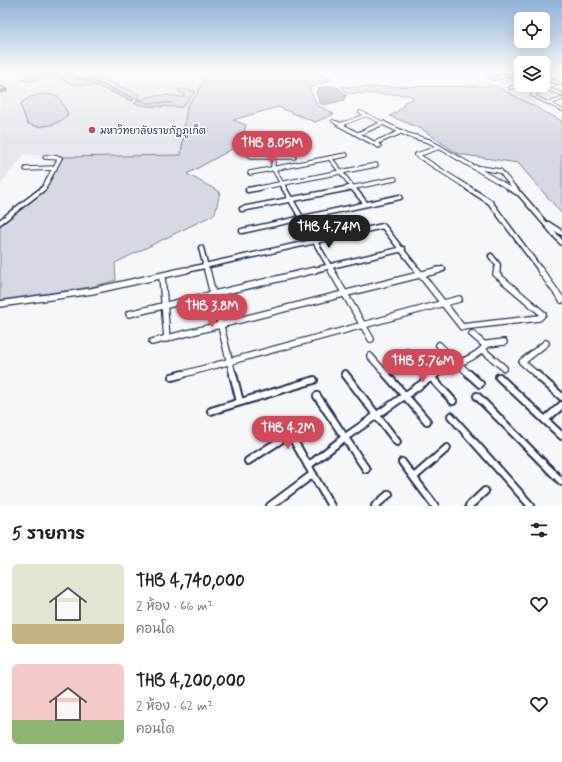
<!DOCTYPE html>
<html lang="th">
<head>
<meta charset="utf-8">
<style>
  :root { --surface:#fff; --page:#f6f6f6; --text:#222; --muted:#767676; --accent:#d1495b }
  body { margin:0; font-family:Mynerve,"Playpen Sans Thai",sans-serif; background:var(--page); color:var(--text); height:100vh; display:flex; flex-direction:column; font-size:15px; white-space:nowrap }
  * { box-sizing:border-box; margin:0 }
  p { font-size:13px; color:var(--muted) }
  .icon { flex:none; width:22px; height:22px; fill:none; stroke:currentColor; stroke-width:2; stroke-linecap:round; stroke-linejoin:round }
  .map { position:relative; height:506px; overflow:hidden }
  .sheet { display:flex; flex-direction:column; background:var(--surface); flex:1 }
  .sheet>* { flex:none }
  .controls { position:absolute; left:514px; top:12px; display:grid; gap:8px }
  .controls a { display:grid; place-items:center; width:36px; height:36px; border-radius:6px; background:var(--surface); box-shadow:0 4px 16px #0002; font-size:20px }
  .price { position:absolute; translate:-50% -34px; padding:0 9px; border-radius:14px; background:var(--accent); color:#fff; font-size:13px; line-height:26px; filter:drop-shadow(0 1px 2px #0008) }
  .price::after { content:''; position:absolute; left:50%; top:24px; width:12px; height:9px; margin-left:-6px; background:inherit; clip-path:polygon(0 0,100% 0,50% 100%) }
  .price.active { background:#222; color:#fff }
  ul { padding:0; list-style:none }
  li { display:flex; align-items:center; gap:12px; height:100px; padding:0 12px }
  li span { display:grid; place-items:center; flex:none; width:112px; height:80px; border-radius:6px; color:#555 }
  li>.icon { margin-inline-start:auto }
  span .icon { width:48px; height:48px; fill:#fffc; stroke-width:1 }
  li b { font-size:17px }
  h2 { display:flex; justify-content:space-between; align-items:center; height:48px; padding:0 12px; font-size:17px }
  .map>svg:first-child { display:block }
  .built { fill:#e6e8ee }
  .green { fill:#d6d9e2; stroke:#7884a0 }
  .water { fill:#a9b0c1; stroke:#707c99 }
  .lines { fill:none; stroke-linecap:round; stroke-linejoin:round }
  .stream { stroke:#707c99; stroke-width:1 }
  .street-far4-casing { stroke:#1b2f5e; stroke-width:4 }
  .street-far3-casing { stroke:#1b2f5e; stroke-width:5.5 }
  .street-far2-casing { stroke:#1b2f5e; stroke-width:7 }
  .street-far1-casing { stroke:#1b2f5e; stroke-width:8 }
  .street-casing { stroke:#1b2f5e; stroke-width:10 }
  .street-far4 { stroke:#fff; stroke-width:2.5 }
  .street-far3 { stroke:#fff; stroke-width:3.5 }
  .street-far2 { stroke:#fff; stroke-width:4 }
  .street-far1 { stroke:#fff; stroke-width:5.5 }
  .street { stroke:#fff; stroke-width:6 }
  .shaded-wall { fill:#868994; stroke:#1b2f5e }
  .building { fill:#c0c4d3; stroke:#1b2f5e }
  .poi-dot { fill:#d1495b; stroke:#fff; stroke-width:1.5 }
  .labels { text-anchor:middle; stroke-width:3; stroke-linejoin:round; paint-order:stroke }
  .far-poi-label { font-size:10px; fill:#1b2f5e; stroke:#fff; text-anchor:start }
</style>
</head>
<body>
<div class="map">
<svg width="562" height="506" viewBox="0 0 562 506">
  <rect width="100%" height="100%" fill="#f6f7f9"/>
  <filter id="ink" filterUnits="userSpaceOnUse"><feTurbulence type="fractalNoise" baseFrequency=".025" numOctaves="2"/><feDisplacementMap in="SourceGraphic" scale="8" xChannelSelector="R" yChannelSelector="G"/><feConvolveMatrix kernelMatrix="1 2 1 2 8 2 1 2 1" color-interpolation-filters="sRGB"/></filter>
  <g filter="url(#ink)">
    <path class="built" d="M0,72H207L198,92L187,106L181,155L55,157L24,154L0,185Z"/>
    <g class="green">
      <path d="M28,72H35L43,75L65,76L86,81L134,100L131,101L97,86L72,84L58,77H45L31,81L21,80L34,76Z"/>
      <path d="M39,72H68L82,76L90,74L139,94V98L137,99L94,81L68,75Z"/>
      <path d="M207,72H311L333,79L309,88L317,105L334,114L315,122L278,107L233,120L246,125L241,144L187,174L220,192L215,214L115,263L116,280L91,287L0,300V226L47,188L63,157L181,155L187,106L198,92Z"/>
      <path d="M496,86L562,121V214L518,163L458,154L422,129L390,116L401,109L405,102L414,98L409,95L346,93L342,87Z"/>
      <path d="M178,89L196,91L182,107L146,106L134,103C152,93 164,95 183,97L185,95L179,92Z"/>
      <path d="M44,94L58,96L68,114C61,125 38,130 27,123L20,104L30,97Z"/>
    </g>
    <path class="water" d="M332,86L339,88L346,95L344,100L324,105L320,103L316,93L319,88Z"/>
    <g class="lines">
      <path class="stream" d="M37,72L43,75H67L89,80L147,103H172"/>
      <defs>
        <g id="street-far4">
          <path d="M486,72L494,79L507,75"/>
          <path d="M495,72L521,80"/>
          <path d="M543,78L562,84"/>
          <path d="M536,85L562,94"/>
          <path d="M510,88L521,85"/>
          <path d="M532,95L562,110"/>
          <path d="M532,95L547,89"/>
          <path d="M550,103L562,99"/>
          <path d="M360,112L385,124"/>
          <path d="M333,121L339,124"/>
          <path d="M342,124L366,115"/>
          <path d="M381,124L383,123"/>
        </g>
        <g id="street-far3">
          <path d="M337,123L379,146"/>
          <path d="M383,123L408,135L429,141L511,189"/>
          <path d="M340,125L345,123"/>
          <path d="M358,134L383,123"/>
          <path d="M375,143L401,132"/>
          <path d="M273,152V168L285,189"/>
          <path d="M417,155L470,189"/>
          <path d="M417,155L440,147"/>
          <path d="M250,157H294"/>
          <path d="M330,158L354,189"/>
          <path d="M474,167L500,171L515,189"/>
          <path d="M26,169L55,168"/>
          <path d="M250,173L346,155"/>
          <path d="M43,189L60,158L45,157"/>
          <path d="M254,189L376,165"/>
          <path d="M345,189L395,179"/>
        </g>
        <g id="street-far2">
          <path d="M284,188L332,271"/>
          <path d="M353,188L366,204"/>
          <path d="M468,188L490,202L541,271"/>
          <path d="M509,188L520,194L562,243"/>
          <path d="M514,188L517,191"/>
          <path d="M248,190L259,188"/>
          <path d="M242,209L350,188"/>
          <path d="M0,222L44,188"/>
          <path d="M548,224L562,233"/>
          <path d="M242,231L400,197"/>
          <path d="M201,248L207,271"/>
          <path d="M491,256L498,265L497,271"/>
          <path d="M182,271L383,226L418,271"/>
          <path d="M310,271L403,249"/>
          <path d="M435,271L443,269"/>
        </g>
        <g id="street-far1">
          <path d="M207,270L233,375"/>
          <path d="M331,270L371,339"/>
          <path d="M417,270L462,327L539,318L543,314L496,274L497,270"/>
          <path d="M540,270L562,300"/>
          <path d="M162,276L167,339"/>
          <path d="M0,304L92,291L186,270"/>
          <path d="M129,314L315,270"/>
          <path d="M472,334L486,346"/>
          <path d="M152,342L439,270"/>
          <path d="M439,345L470,375"/>
          <path d="M483,350L504,368"/>
          <path d="M407,352L428,375"/>
          <path d="M370,356L387,375"/>
          <path d="M180,375L459,299"/>
          <path d="M435,375C451,364 476,360 487,344L504,342"/>
          <path d="M537,375L522,362L546,343"/>
        </g>
        <g id="street">
          <path d="M233,374L240,402"/>
          <path d="M345,374L397,442"/>
          <path d="M386,374L427,421"/>
          <path d="M428,374L453,401"/>
          <path d="M469,374L480,384"/>
          <path d="M536,374L562,397"/>
          <path d="M172,377L183,374"/>
          <path d="M499,377L562,436"/>
          <path d="M317,396L366,469"/>
          <path d="M477,396L562,482"/>
          <path d="M211,411L314,380"/>
          <path d="M451,416L531,506"/>
          <path d="M545,420L562,405"/>
          <path d="M285,425L331,506"/>
          <path d="M248,461L290,434"/>
          <path d="M402,462L435,506"/>
          <path d="M308,466L344,438L436,374"/>
          <path d="M414,477L447,448"/>
          <path d="M270,506L313,474"/>
          <path d="M375,506L389,494"/>
          <path d="M469,506L485,491"/>
        </g>
      </defs>
      <use href="#street-far4" class="street-far4-casing"/>
      <use href="#street-far3" class="street-far3-casing"/>
      <use href="#street-far2" class="street-far2-casing"/>
      <use href="#street-far1" class="street-far1-casing"/>
      <use href="#street" class="street-casing"/>
      <use href="#street-far4" class="street-far4"/>
      <use href="#street-far3" class="street-far3"/>
      <use href="#street-far2" class="street-far2"/>
      <use href="#street-far1" class="street-far1"/>
      <use href="#street" class="street"/>
    </g>
    <path class="shaded-wall" d="M7,89L8,91L1,93L0,91Z"/>
    <path class="building" d="M0,86H1L7,89L0,91Z"/>
  </g>
  <linearGradient id="sky" x2="0" y2="1"><stop stop-color="#8fb2d8"/><stop offset="0.5" stop-color="#fbfbfc"/><stop offset="1" stop-color="#fbfbfc" stop-opacity="0"/></linearGradient>
  <rect width="562" height="143" fill="url(#sky)"/>
  <circle class="poi-dot" cx="92" cy="130" r="4"/>
  <g class="labels">
    <g class="far-poi-label">
      <text x="100" y="134">มหาวิทยาลัยราชภัฏภูเก็ต</text>
    </g>
  </g>
</svg>
<div class="controls">
<a><svg class="icon" aria-label="locate" viewBox="0 0 24 24"><circle cx="12" cy="12" r="6"/><path d="M12 2v4M12 18v4M2 12h4M18 12h4"/></svg></a>
<a><svg class="icon" aria-label="layers" viewBox="0 0 24 24"><path d="M12 4l9 5-9 5-9-5zM3 14l9 5 9-5"/></svg></a>
</div>
<b class="price" style="left:272px;top:165px">THB 8.05M</b>
<b class="price active" style="left:329px;top:249px">THB 4.74M</b>
<b class="price" style="left:212px;top:328px">THB 3.8M</b>
<b class="price" style="left:423px;top:383px">THB 5.76M</b>
<b class="price" style="left:288px;top:450px">THB 4.2M</b>
</div>
<section class="sheet">
<h2>5 รายการ<svg class="icon" aria-label="filters" viewBox="0 0 24 24"><path d="M4 7h16M4 17h16"/><circle cx="9" cy="7" r="2"/><circle cx="15" cy="17" r="2"/></svg></h2>
<ul>
<li><span style="background:linear-gradient(#dfe7d0 75%,#c2b280 0)"><svg class="icon" aria-label="home" viewBox="0 0 24 24"><path d="M3 11l9-7 9 7M6 9v11h12V9"/></svg></span><div><b>THB 4,740,000</b><p>2 ห้อง · 66 m²</p><p>คอนโด</p></div><svg class="icon" aria-label="heart" viewBox="0 0 24 24"><path d="M12 20l-8-8c-3-5 5-10 8-4 3-6 11-1 8 4z"/></svg></li>
<li><span style="background:linear-gradient(#f6c9c9 70%,#8fb573 0)"><svg class="icon" aria-label="home" viewBox="0 0 24 24"><path d="M3 11l9-7 9 7M6 9v11h12V9"/></svg></span><div><b>THB 4,200,000</b><p>2 ห้อง · 62 m²</p><p>คอนโด</p></div><svg class="icon" aria-label="heart" viewBox="0 0 24 24"><path d="M12 20l-8-8c-3-5 5-10 8-4 3-6 11-1 8 4z"/></svg></li>
</ul>
</section>
</body>
</html>
